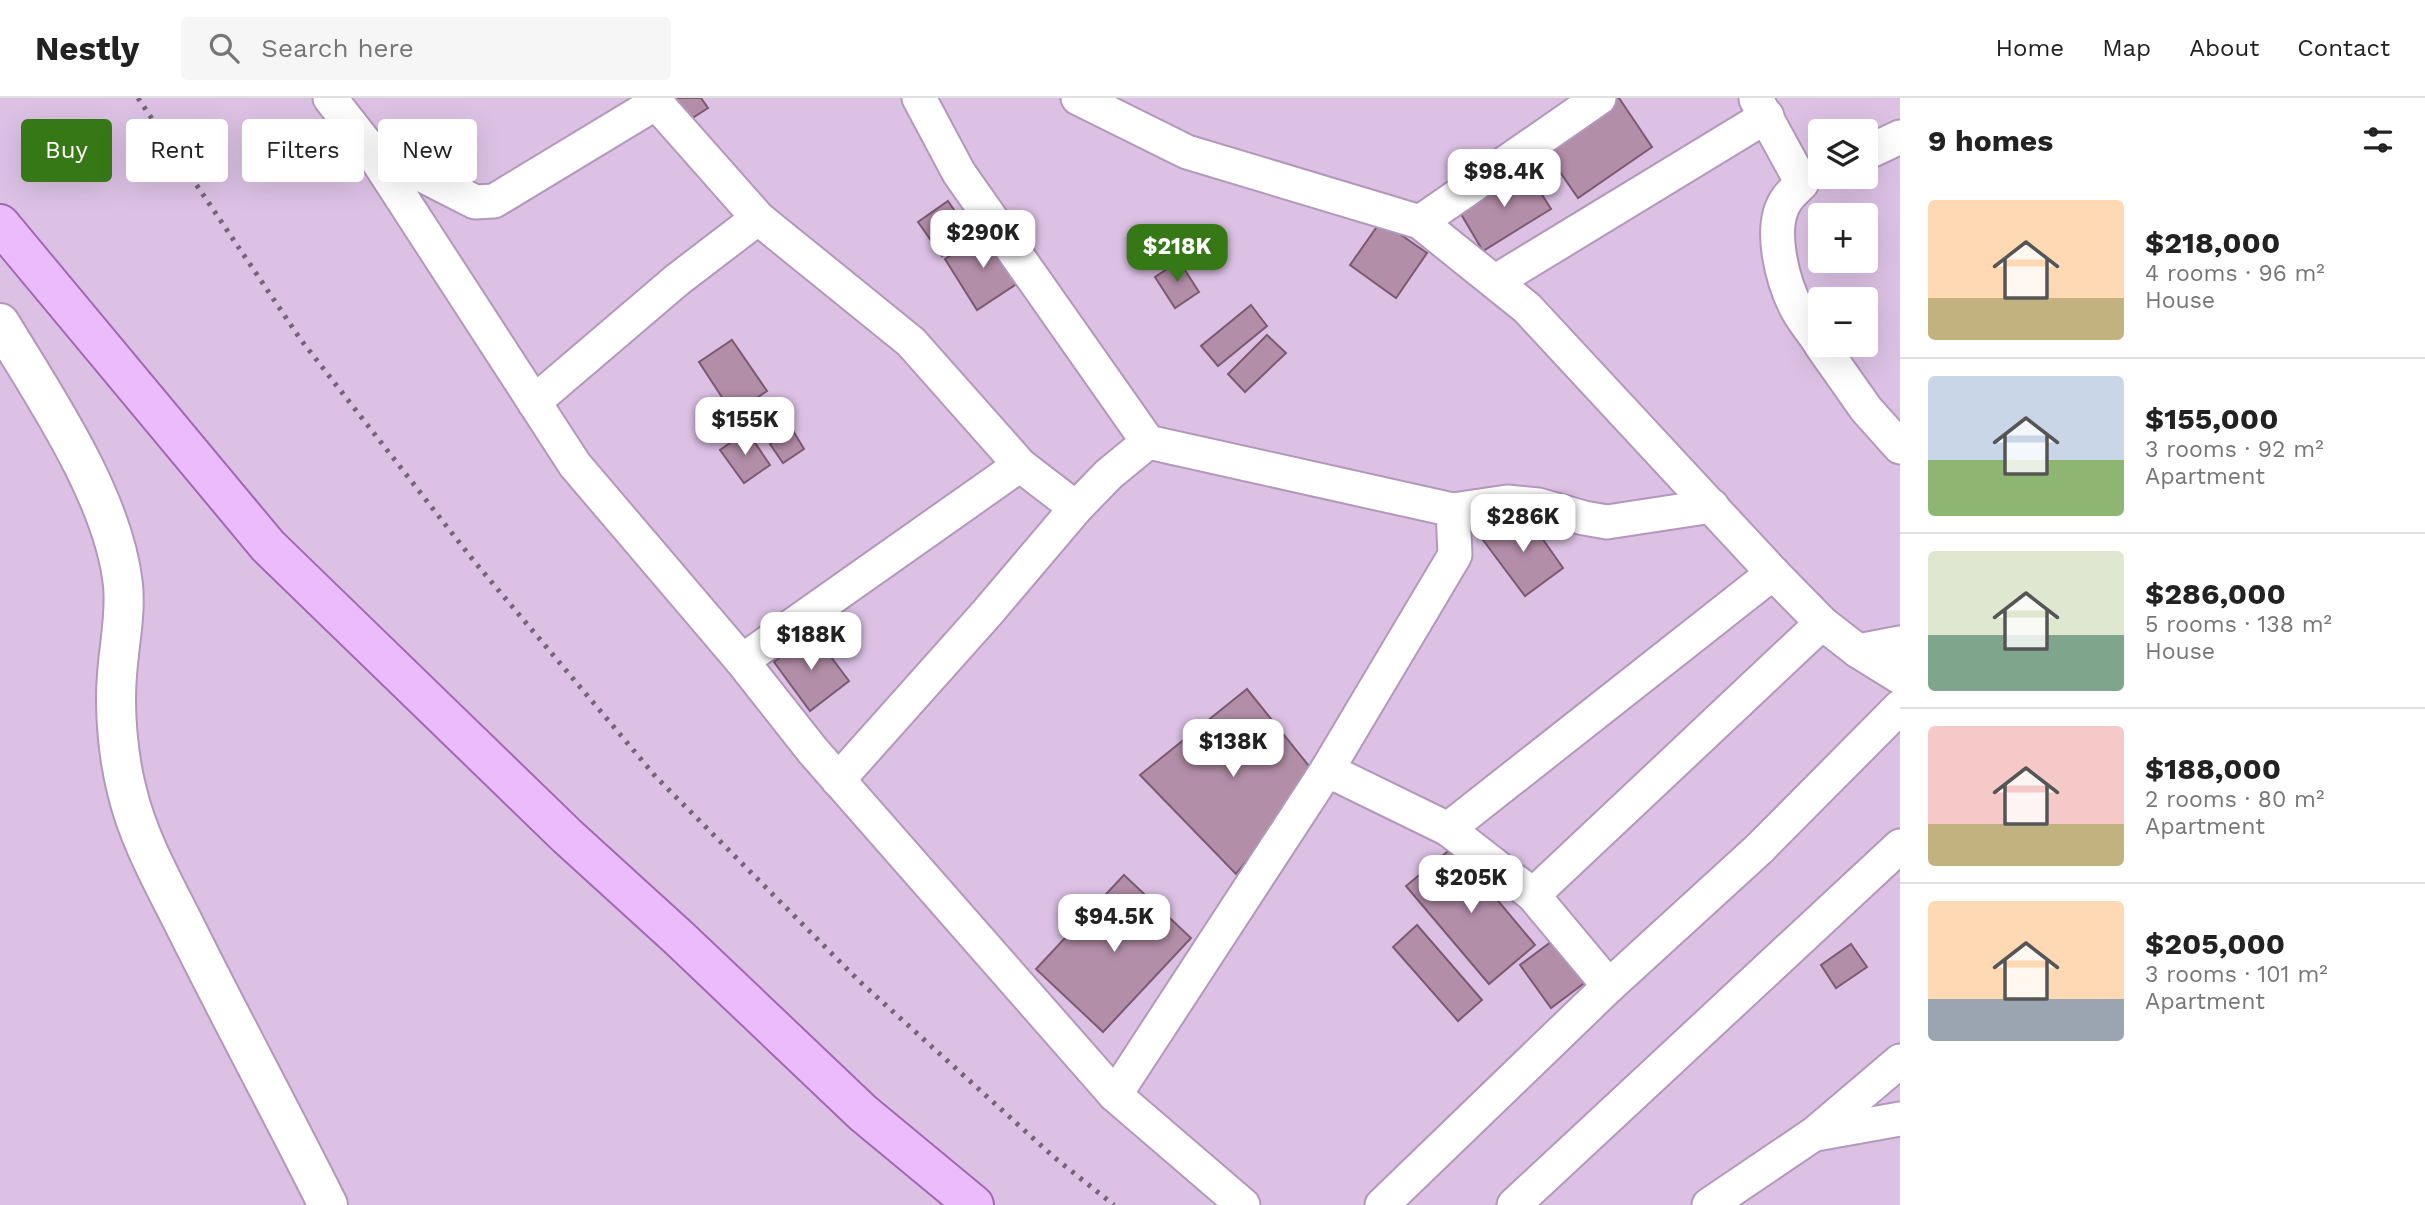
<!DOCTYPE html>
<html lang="en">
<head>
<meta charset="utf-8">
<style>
  :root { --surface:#fff; --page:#f6f6f6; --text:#222; --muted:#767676; --line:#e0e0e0; --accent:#377816 }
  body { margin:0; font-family:"Work Sans",sans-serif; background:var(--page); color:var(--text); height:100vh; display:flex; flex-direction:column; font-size:26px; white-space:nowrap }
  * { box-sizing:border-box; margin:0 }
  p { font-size:23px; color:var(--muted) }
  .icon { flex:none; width:38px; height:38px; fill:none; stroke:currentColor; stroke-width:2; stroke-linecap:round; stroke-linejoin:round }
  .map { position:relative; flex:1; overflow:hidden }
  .side { display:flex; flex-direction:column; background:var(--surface); width:525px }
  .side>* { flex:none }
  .banner { position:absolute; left:21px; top:21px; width:665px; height:63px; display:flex; gap:14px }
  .tools { position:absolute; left:1808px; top:21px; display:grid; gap:14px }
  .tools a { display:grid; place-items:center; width:70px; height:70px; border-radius:7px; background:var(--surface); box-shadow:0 7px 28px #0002; font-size:35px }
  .price { position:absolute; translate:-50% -60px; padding:0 16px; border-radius:14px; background:#fff; color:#222; font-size:23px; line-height:46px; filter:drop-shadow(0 2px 4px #0008) }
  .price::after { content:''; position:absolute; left:50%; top:42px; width:21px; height:16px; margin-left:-10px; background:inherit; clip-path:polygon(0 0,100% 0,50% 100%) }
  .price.active { background:var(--accent); color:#fff }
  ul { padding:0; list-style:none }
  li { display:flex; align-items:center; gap:21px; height:175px; padding:0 28px }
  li+li { border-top:2px solid var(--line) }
  li span { display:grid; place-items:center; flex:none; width:196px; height:140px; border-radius:7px; color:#555 }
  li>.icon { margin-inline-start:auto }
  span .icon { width:84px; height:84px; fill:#fffc; stroke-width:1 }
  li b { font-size:30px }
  h2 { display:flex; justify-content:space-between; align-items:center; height:84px; padding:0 28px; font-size:30px }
  .tag { padding:0 24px; border-radius:7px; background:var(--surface); box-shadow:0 7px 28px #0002; font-size:24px; line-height:63px }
  .tag.active { background:var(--accent); color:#fff }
  header { display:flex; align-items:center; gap:42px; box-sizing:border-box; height:98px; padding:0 35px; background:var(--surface); border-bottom:2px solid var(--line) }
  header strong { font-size:33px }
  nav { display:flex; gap:38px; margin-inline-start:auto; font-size:24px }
  .search { width:490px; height:63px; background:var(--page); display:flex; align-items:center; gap:18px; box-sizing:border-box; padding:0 24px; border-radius:7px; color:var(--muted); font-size:26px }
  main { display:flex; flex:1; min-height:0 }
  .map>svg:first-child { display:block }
  .building { fill:#b38ea8; stroke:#7c5a72; stroke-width:2 }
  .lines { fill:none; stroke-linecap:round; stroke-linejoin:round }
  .street-casing { stroke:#b298bb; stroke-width:37 }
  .secondary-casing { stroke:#b298bb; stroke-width:42 }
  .primary-casing { stroke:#a168b3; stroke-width:42 }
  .street { stroke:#fff; stroke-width:33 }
  .secondary { stroke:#fff; stroke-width:38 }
  .primary { stroke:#ecbbfc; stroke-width:38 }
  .rail { stroke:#746379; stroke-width:5; stroke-dasharray:3.5 7; stroke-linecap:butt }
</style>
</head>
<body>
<header>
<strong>Nestly</strong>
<div class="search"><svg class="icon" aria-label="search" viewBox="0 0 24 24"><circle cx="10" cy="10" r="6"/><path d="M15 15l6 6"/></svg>Search here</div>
<nav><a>Home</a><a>Map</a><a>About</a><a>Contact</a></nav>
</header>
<main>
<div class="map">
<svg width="1900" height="1107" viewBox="0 0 1900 1107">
  <rect width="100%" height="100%" fill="#dcc1e4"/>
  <g class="building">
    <path d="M667,0H701L708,10L683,26Z"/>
    <path d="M1613,0H1619L1652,49L1578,100L1542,48Z"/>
    <path d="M1525,70L1551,111L1483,153L1458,111Z"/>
    <path d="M948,103L971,137L942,158L918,124Z"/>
    <path d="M1381,123L1427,155L1396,200L1350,167Z"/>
    <path d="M988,133L1021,183L977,212L945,161Z"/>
    <path d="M1179,163L1199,194L1175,210L1155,179Z"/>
    <path d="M1251,207L1267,228L1218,268L1201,248Z"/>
    <path d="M1267,237L1286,255L1245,294L1228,276Z"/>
    <path d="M732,242L767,293L733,316L699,264Z"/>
    <path d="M792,331L804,351L783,365L770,346Z"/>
    <path d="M747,333L770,367L744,385L720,352Z"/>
    <path d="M1523,413L1563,470L1525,498L1483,442Z"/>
    <path d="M813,535L849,583L810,613L774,564Z"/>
    <path d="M1247,591L1317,678L1236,776L1140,677Z"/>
    <path d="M1453,749L1535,847L1489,886L1406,788Z"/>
    <path d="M1124,777L1191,840L1103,934L1036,871Z"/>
    <path d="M1417,827L1482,902L1458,923L1393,849Z"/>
    <path d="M1563,835L1595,877L1551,910L1520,867Z"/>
    <path d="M1851,846L1867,869L1836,890L1821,867Z"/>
  </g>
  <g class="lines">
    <defs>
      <g id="street">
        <path d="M330,0L370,51L575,367L742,563L813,653L1115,997L1243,1107"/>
        <path d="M652,0L758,120L911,244L1020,367"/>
        <path d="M919,0L959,75L1148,344"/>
        <path d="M1078,0L1187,54L1420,124L1527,210L1773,475L1822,525L1858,553"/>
        <path d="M1756,1L1802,85C1797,90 1791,95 1787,101C1767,128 1783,186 1798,213C1804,224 1813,234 1820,245"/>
        <path d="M373,52L475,104L494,103L656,5"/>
        <path d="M1866,55L1900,39"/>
        <path d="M1420,124L1599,0"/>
        <path d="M1496,183L1767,18"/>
        <path d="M1821,247L1866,311L1900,349"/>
        <path d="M534,304L677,182L758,120"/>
        <path d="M1453,412L1507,404L1538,407L1584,420L1607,424L1712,408"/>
        <path d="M1900,545L1858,553L1900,579"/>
        <path d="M742,563L1020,367L1076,410"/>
        <path d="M1327,672L1448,731L1773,475"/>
        <path d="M838,682L987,515L1076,410L1109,376L1148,344L1453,412L1455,457L1327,672L1115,997"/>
        <path d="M1448,731L1533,797L1609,888"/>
        <path d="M1533,797L1822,525"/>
        <path d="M1816,1036L1900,1021"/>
        <path d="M1382,1107L1609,888L1759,751L1900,609"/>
        <path d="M1514,1107L1900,748"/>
        <path d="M1709,1107L1814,1036L1900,963"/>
      </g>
      <path id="secondary" d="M0,225C45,299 114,400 123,487C126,516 119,547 117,577C114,612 118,658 127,693C139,744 167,791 190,838C235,928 283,1017 328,1107"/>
      <path id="primary" d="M0,126L268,448L567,738L679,840L863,1015L974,1107"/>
    </defs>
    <use href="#street" class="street-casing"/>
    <use href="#secondary" class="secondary-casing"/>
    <use href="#primary" class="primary-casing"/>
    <use href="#street" class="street"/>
    <use href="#secondary" class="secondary"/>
    <use href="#primary" class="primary"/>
    <path class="rail" d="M138,0L301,242L473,462L656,679L858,882L1055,1060L1114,1107"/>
  </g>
</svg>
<div class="tools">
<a><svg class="icon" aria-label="layers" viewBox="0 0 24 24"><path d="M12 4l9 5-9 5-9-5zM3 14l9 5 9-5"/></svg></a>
<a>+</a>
<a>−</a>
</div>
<b class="price" style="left:1504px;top:111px">$98.4K</b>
<b class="price" style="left:983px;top:172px">$290K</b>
<b class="price active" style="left:1177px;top:186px">$218K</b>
<b class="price" style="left:745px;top:359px">$155K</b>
<b class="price" style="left:1523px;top:456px">$286K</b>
<b class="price" style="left:811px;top:574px">$188K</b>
<b class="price" style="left:1233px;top:681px">$138K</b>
<b class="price" style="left:1471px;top:817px">$205K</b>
<b class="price" style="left:1114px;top:856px">$94.5K</b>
<div class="banner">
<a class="tag active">Buy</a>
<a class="tag">Rent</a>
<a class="tag">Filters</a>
<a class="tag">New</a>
</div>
</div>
<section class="side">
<h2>9 homes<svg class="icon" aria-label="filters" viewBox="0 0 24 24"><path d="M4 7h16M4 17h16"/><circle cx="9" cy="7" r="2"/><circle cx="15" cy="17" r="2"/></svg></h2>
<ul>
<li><span style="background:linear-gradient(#ffd9b3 70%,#c2b280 0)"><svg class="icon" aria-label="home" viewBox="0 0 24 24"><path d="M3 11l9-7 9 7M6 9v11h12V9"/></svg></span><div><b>$218,000</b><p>4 rooms · 96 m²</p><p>House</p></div></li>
<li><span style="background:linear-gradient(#c9d6e8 60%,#8fb573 0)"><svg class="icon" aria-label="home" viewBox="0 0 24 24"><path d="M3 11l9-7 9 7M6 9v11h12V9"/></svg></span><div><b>$155,000</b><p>3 rooms · 92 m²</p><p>Apartment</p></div></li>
<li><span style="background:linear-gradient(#dfe7d0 60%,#7fa58c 0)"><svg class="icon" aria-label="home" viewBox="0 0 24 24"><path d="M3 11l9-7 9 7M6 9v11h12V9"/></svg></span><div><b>$286,000</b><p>5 rooms · 138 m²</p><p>House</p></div></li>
<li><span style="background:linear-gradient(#f6c9c9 70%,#c2b280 0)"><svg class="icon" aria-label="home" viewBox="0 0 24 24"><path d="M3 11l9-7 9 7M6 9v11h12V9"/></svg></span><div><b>$188,000</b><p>2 rooms · 80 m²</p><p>Apartment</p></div></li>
<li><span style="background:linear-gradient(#ffd9b3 70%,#9aa5b1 0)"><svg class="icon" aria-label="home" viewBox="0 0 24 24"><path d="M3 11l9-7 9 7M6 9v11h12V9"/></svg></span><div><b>$205,000</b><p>3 rooms · 101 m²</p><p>Apartment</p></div></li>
</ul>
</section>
</main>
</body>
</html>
